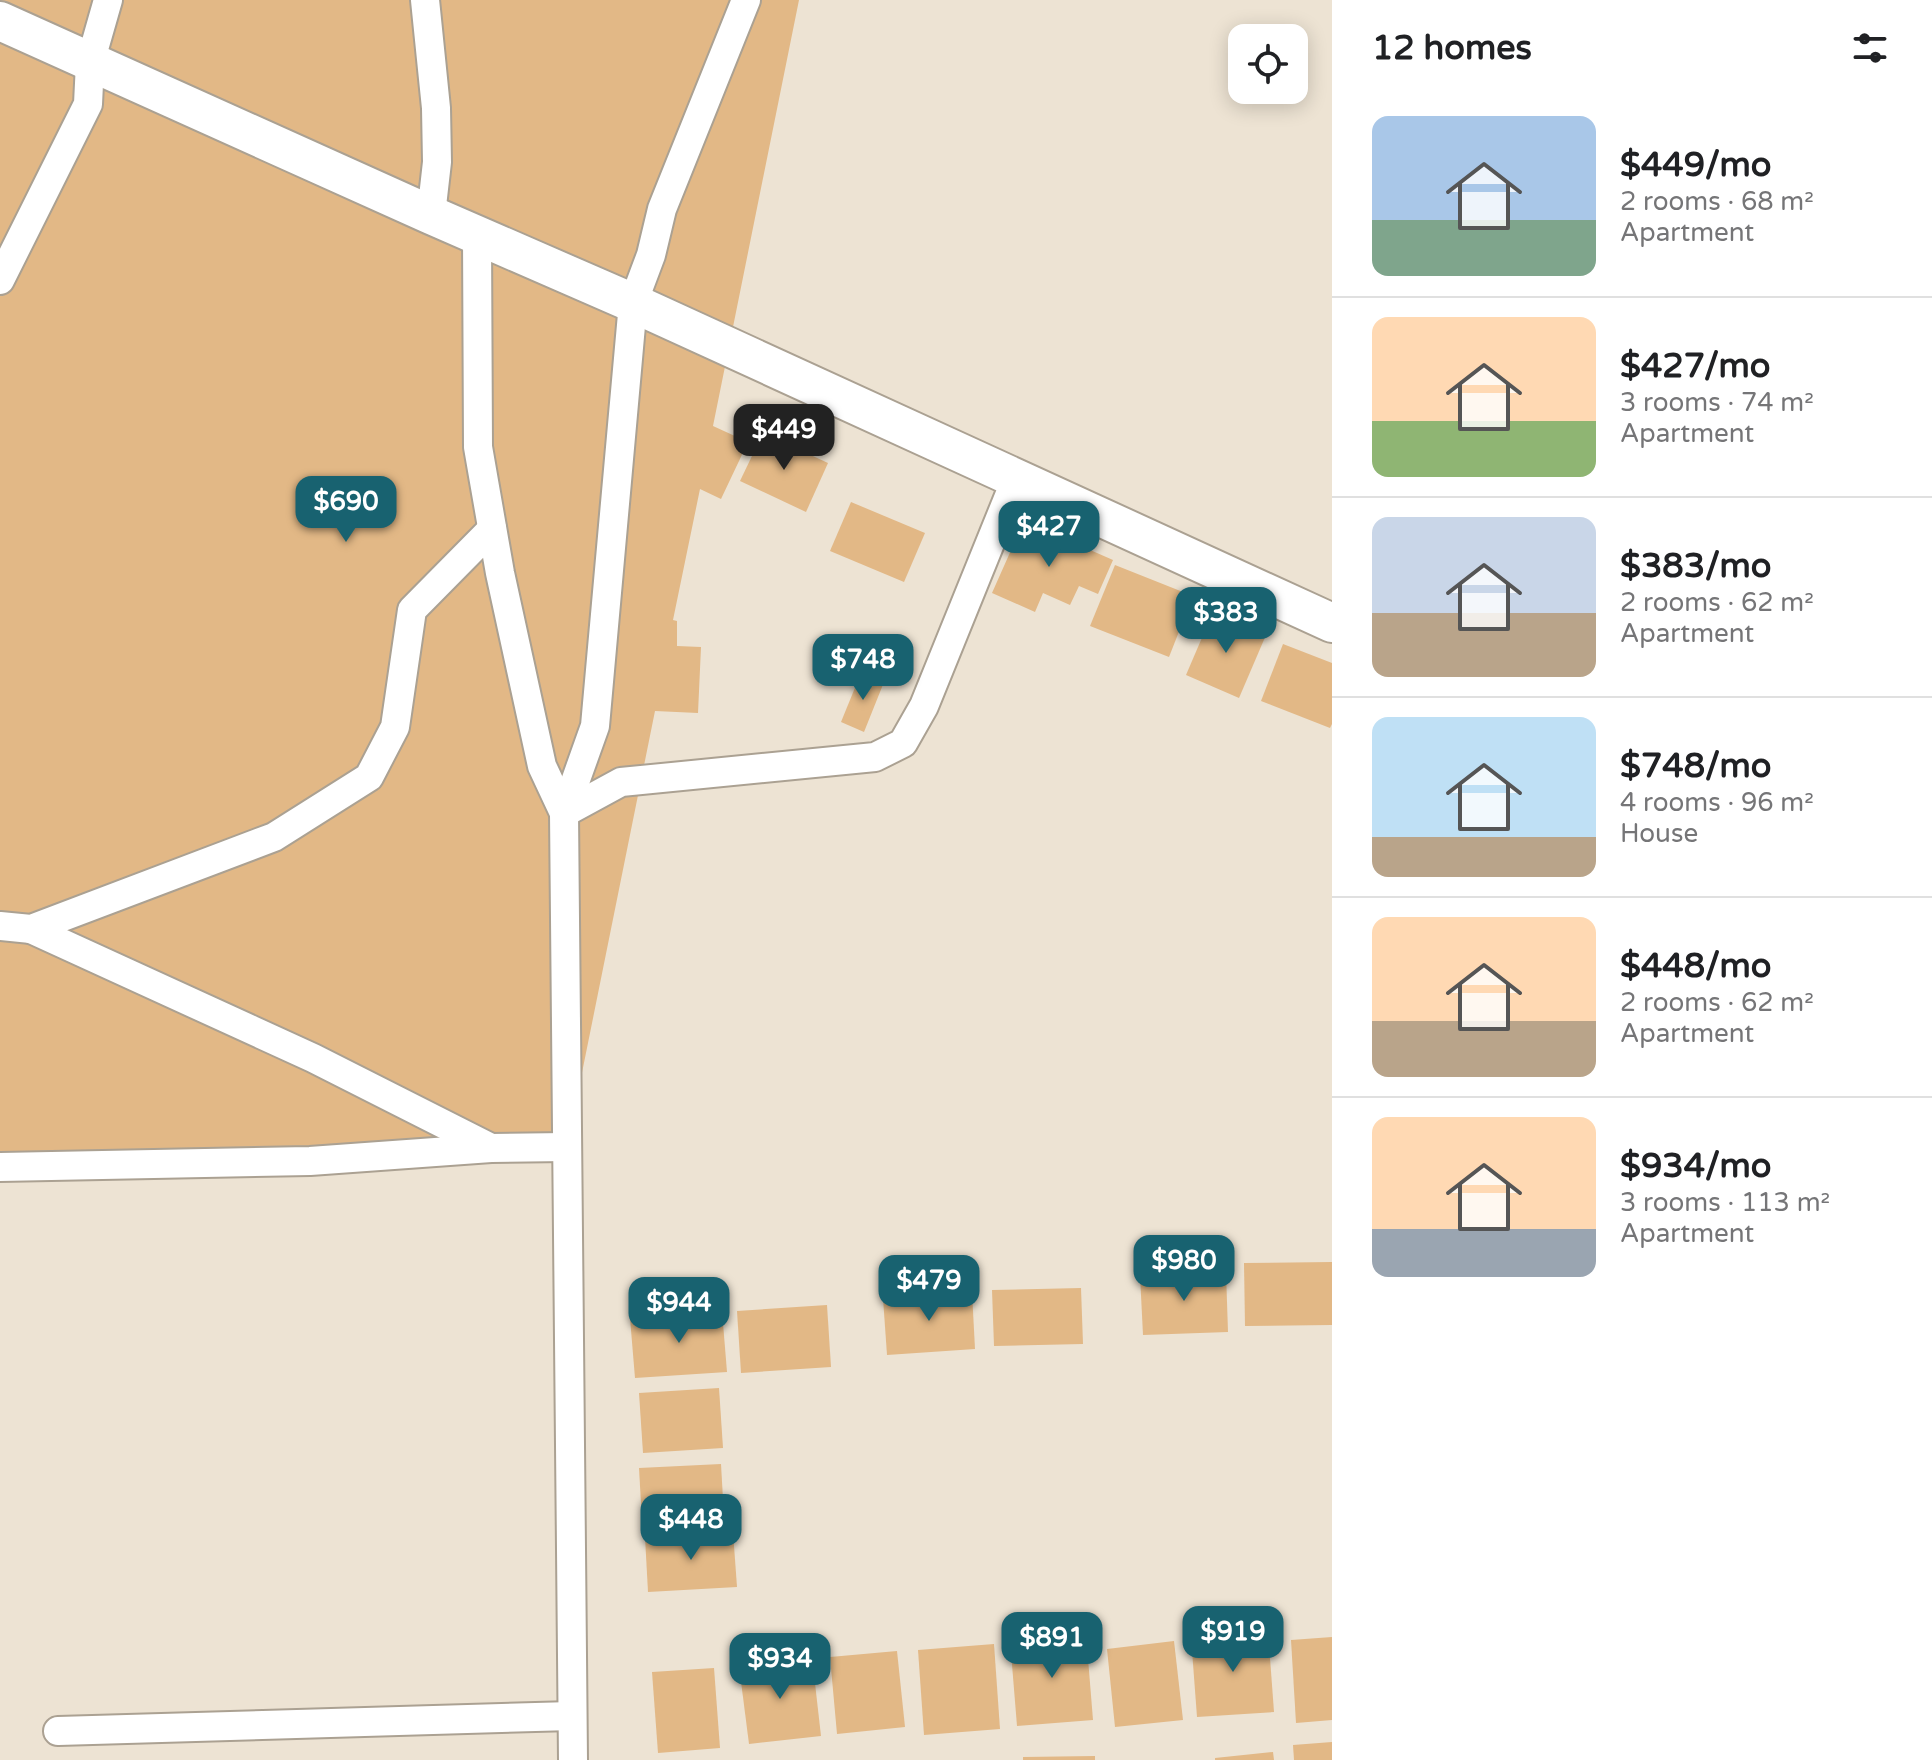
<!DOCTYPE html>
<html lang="en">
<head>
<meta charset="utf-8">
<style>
  :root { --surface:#fff; --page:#f2f2f2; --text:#202124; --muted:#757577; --line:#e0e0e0; --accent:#186270 }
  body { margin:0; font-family:"Varela Round",sans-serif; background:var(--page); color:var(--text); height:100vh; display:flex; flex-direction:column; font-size:30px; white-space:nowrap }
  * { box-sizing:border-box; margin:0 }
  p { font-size:26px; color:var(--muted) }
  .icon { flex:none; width:44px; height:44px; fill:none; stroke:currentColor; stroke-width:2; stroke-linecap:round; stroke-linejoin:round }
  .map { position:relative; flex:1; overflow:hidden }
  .details { display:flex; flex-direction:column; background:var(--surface); width:600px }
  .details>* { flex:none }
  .tools { position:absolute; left:1228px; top:24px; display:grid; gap:16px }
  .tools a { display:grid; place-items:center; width:80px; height:80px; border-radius:16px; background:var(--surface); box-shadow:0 4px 20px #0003; font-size:40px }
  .price { position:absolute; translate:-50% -68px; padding:0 18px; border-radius:16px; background:var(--accent); color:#fff; font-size:26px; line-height:52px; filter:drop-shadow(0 2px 4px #0008) }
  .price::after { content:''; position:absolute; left:50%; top:48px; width:24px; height:18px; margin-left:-12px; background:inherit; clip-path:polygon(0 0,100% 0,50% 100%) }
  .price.on { background:#222; color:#fff }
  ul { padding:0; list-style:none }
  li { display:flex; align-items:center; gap:24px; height:200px; padding:0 40px }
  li+li { border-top:2px solid var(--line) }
  li span { display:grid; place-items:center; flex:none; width:224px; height:160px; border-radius:16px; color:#555 }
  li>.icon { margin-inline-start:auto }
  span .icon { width:96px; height:96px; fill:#fffc; stroke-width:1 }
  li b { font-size:34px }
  h2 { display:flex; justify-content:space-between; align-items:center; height:96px; padding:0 40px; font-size:34px }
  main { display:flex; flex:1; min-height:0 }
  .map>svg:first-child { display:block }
  .building { fill:#e2b886 }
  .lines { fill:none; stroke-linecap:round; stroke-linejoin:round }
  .street-casing { stroke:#aba192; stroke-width:32 }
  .secondary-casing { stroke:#aba192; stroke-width:42 }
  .street { stroke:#fff; stroke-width:28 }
  .secondary { stroke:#fff; stroke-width:38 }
</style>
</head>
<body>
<main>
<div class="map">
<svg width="1332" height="1760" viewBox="0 0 1332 1760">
  <rect width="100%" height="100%" fill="#ede3d3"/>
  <g class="building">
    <path d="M0,0H799L713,426L748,442L721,499L700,489L673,620L677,621V646L701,647L698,713L655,711L567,1147L0,1161Z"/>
    <path d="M763,433L828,463L806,512L740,481Z"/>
    <path d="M851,502L925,533L904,582L830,551Z"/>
    <path d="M1024,521L1113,560L1098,594L1079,586L1070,605L1043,593L1035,612L992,593Z"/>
    <path d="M1115,565L1193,596L1169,657L1090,626Z"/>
    <path d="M1213,612L1266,635L1239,698L1186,675Z"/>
    <path d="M1283,644L1332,663V724L1330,728L1261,701Z"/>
    <path d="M861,673L884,682L864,732L841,722Z"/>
    <path d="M1332,1262V1325L1245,1326L1244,1263Z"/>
    <path d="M1226,1272L1228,1332L1143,1335L1140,1275Z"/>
    <path d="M1081,1288L1083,1344L994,1346L992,1290Z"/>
    <path d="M972,1292L975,1349L887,1355L883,1298Z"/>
    <path d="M827,1305L831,1367L741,1373L737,1311Z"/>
    <path d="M722,1311L727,1372L635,1378L630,1318Z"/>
    <path d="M719,1388L723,1448L643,1453L639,1393Z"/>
    <path d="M721,1464L724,1517L642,1521L639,1468Z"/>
    <path d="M733,1532L737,1587L648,1592L645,1537Z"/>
    <path d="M1268,1631L1274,1712L1197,1717L1191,1637Z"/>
    <path d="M1086,1634L1093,1720L1017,1726L1010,1640Z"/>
    <path d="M1332,1637V1720L1296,1723L1291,1640Z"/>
    <path d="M1174,1641L1183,1720L1115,1727L1107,1649Z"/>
    <path d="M994,1644L1000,1729L924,1735L918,1650Z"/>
    <path d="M897,1651L905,1727L837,1734L830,1657Z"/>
    <path d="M812,1657L821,1736L749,1744L739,1666Z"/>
    <path d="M714,1668L720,1748L658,1753L652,1672Z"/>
    <path d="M1332,1742V1760H1294L1293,1745Z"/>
    <path d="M1273,1752L1274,1760H1215V1758Z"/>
    <path d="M1095,1756V1760H1023V1757Z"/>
  </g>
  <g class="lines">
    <defs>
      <g id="street">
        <path d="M425,0L436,108L437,162L431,215"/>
        <path d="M477,235L478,447L500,573L542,766L564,813L621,782L875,757L903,743L924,706L1016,479"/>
        <path d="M0,280L88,104L90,63L108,0"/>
        <path d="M0,926L31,929L274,837L369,777L395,727L412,610L492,529"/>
        <path d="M31,929L313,1058L489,1147"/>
        <path d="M0,1167L310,1161L491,1148L567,1147"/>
        <path d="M58,1731L572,1716"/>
        <path d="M573,1760L564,813L595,726L633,303L651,255L662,209L746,0"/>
      </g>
      <path id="secondary" d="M0,21L431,215L633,303L1332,623"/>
    </defs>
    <use href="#street" class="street-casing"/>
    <use href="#secondary" class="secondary-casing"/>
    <use href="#street" class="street"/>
    <use href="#secondary" class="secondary"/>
  </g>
</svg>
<div class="tools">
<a><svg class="icon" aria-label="locate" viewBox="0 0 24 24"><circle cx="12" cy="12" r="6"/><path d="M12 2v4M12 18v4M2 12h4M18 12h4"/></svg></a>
</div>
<b class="price on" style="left:784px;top:472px">$449</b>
<b class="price" style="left:346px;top:544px">$690</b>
<b class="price" style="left:1049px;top:569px">$427</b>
<b class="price" style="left:1226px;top:655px">$383</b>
<b class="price" style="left:863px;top:702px">$748</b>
<b class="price" style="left:1184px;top:1303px">$980</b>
<b class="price" style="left:929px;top:1323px">$479</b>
<b class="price" style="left:679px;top:1345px">$944</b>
<b class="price" style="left:691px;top:1562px">$448</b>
<b class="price" style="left:1233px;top:1674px">$919</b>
<b class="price" style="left:1052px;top:1680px">$891</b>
<b class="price" style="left:780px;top:1701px">$934</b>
</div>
<section class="details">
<h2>12 homes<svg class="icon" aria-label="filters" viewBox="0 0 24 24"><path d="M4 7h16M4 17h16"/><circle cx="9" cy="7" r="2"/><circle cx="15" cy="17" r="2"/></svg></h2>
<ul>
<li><span style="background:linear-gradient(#a9c7e8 65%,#7fa58c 0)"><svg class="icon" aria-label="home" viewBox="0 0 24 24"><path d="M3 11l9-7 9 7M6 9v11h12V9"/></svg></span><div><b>$449/mo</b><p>2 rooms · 68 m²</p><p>Apartment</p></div></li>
<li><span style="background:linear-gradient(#ffd9b3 65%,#8fb573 0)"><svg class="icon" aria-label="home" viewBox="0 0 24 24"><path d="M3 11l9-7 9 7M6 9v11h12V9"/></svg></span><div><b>$427/mo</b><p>3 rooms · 74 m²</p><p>Apartment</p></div></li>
<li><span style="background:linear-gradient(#c9d6e8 60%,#b9a48a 0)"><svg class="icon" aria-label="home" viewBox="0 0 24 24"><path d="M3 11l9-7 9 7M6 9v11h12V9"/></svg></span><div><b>$383/mo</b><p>2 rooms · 62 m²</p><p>Apartment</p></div></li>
<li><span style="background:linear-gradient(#bfe0f5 75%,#b9a48a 0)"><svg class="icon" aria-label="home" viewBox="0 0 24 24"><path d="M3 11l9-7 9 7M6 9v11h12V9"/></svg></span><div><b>$748/mo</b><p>4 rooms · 96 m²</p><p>House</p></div></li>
<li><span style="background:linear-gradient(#ffd9b3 65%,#b9a48a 0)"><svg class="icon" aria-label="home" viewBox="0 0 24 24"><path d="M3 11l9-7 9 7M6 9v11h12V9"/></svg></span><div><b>$448/mo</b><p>2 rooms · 62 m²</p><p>Apartment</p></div></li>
<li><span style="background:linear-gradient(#ffd9b3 70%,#9aa5b1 0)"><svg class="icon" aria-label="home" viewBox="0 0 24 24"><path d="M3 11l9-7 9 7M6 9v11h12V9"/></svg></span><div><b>$934/mo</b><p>3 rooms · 113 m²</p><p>Apartment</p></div></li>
</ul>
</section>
</main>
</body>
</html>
